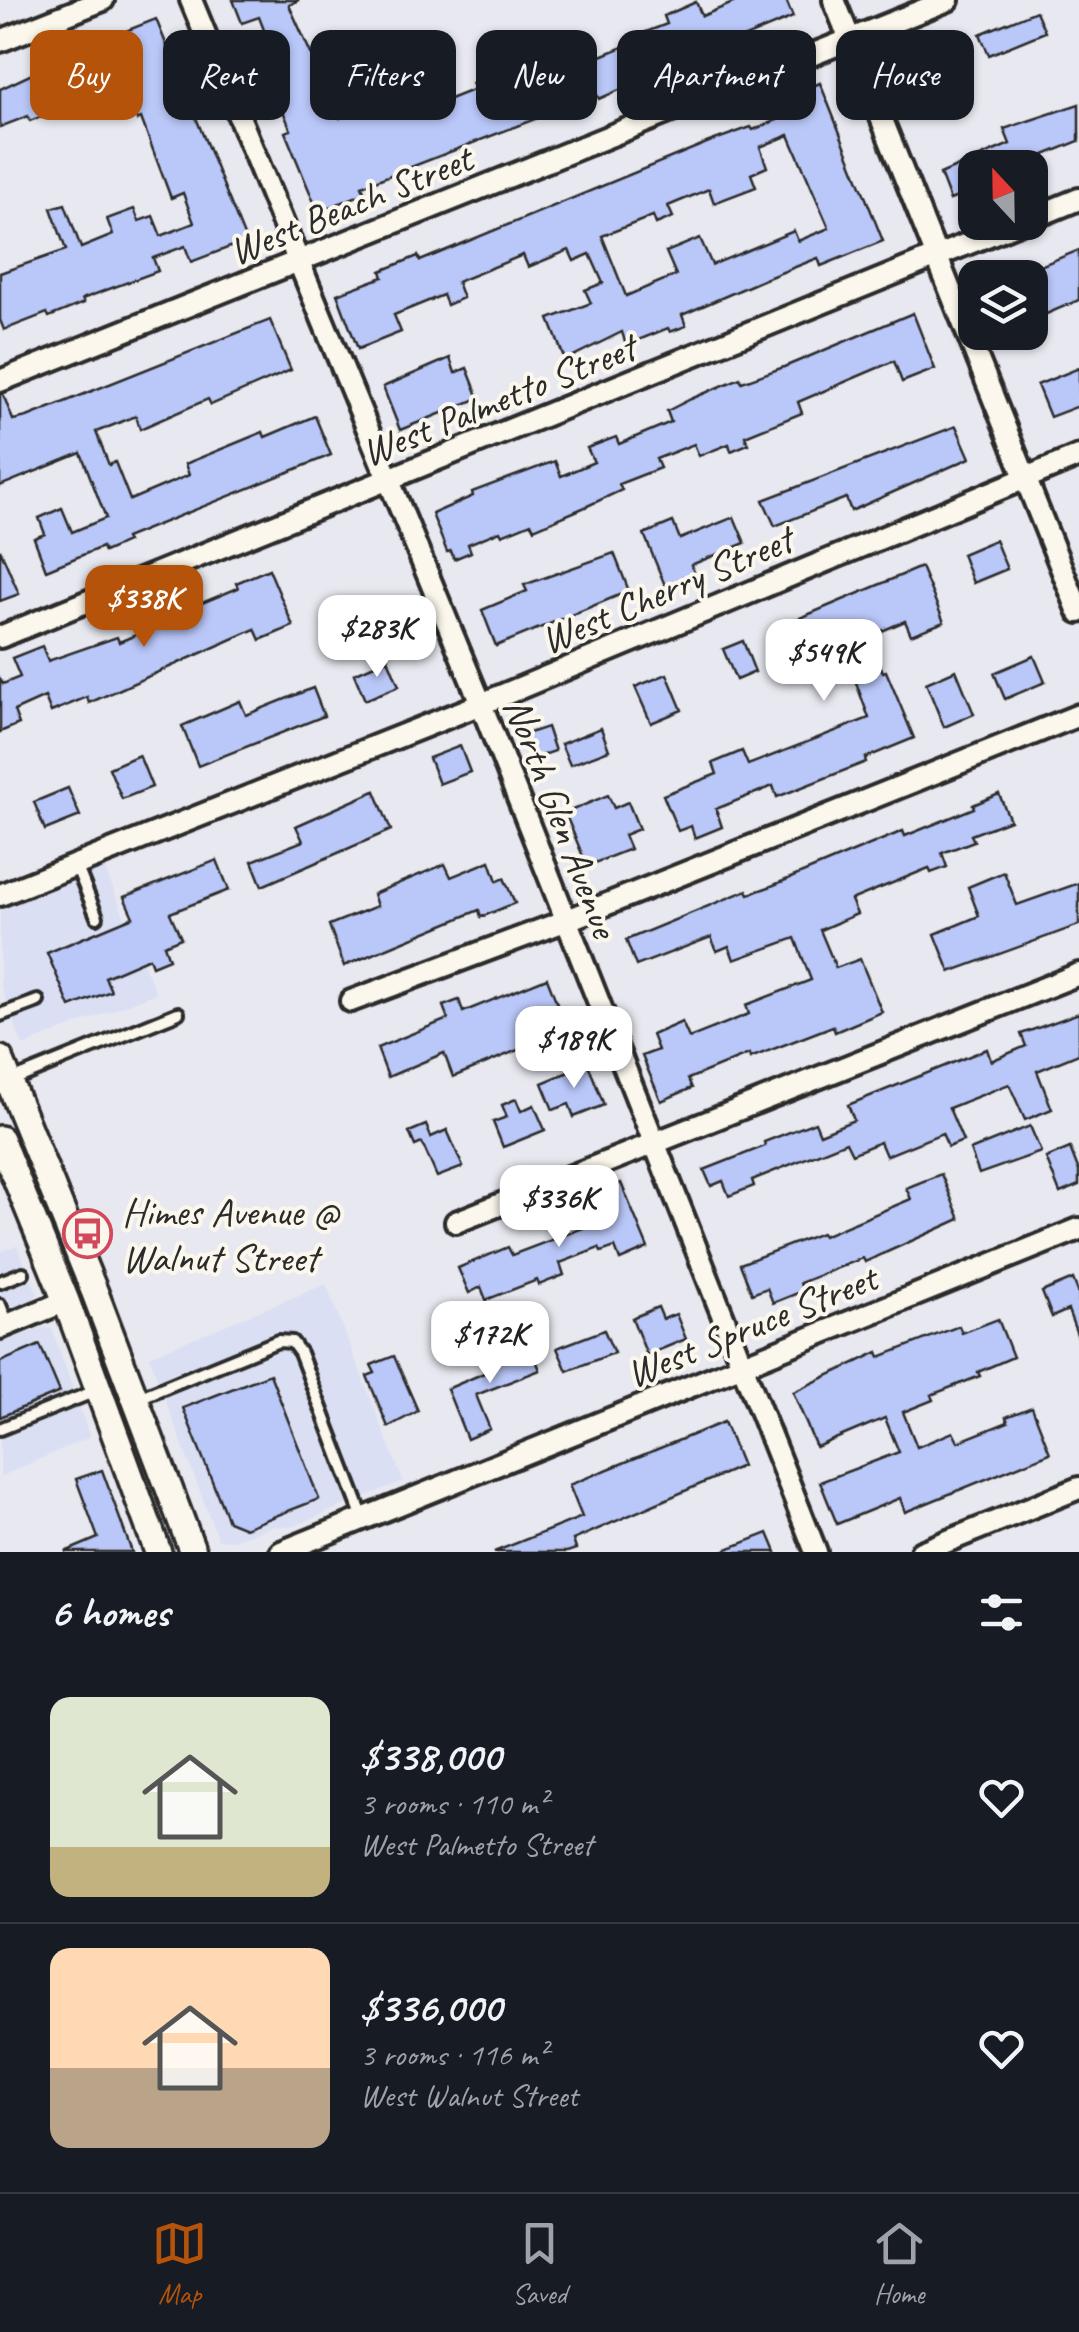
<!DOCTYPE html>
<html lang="en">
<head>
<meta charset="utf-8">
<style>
  :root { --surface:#171b24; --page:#20242c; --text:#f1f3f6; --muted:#9ea1a6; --line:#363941; --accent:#b45309 }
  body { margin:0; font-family:Caveat,sans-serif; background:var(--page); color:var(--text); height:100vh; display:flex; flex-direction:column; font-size:38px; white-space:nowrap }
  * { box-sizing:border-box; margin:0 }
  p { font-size:32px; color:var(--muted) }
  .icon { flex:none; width:55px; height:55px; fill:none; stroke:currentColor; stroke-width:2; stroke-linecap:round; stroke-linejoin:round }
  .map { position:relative; height:1552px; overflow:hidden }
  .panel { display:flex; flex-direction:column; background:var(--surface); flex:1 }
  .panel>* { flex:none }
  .guide { position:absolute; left:30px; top:30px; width:1020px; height:90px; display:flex; gap:20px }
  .needle { width:65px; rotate:338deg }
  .tools { position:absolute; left:958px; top:150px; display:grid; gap:20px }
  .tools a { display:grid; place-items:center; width:90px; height:90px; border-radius:20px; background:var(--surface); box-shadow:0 2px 8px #0004; font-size:50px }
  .price { position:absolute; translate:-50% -85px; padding:0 22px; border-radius:20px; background:#fff; color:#222; font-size:32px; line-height:65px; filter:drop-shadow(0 2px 5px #0008) }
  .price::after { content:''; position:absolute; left:50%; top:60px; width:30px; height:22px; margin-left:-15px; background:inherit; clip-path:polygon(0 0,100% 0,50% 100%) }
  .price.active { background:var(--accent); color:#fff }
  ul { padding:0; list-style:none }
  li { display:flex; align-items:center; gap:30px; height:250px; padding:0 50px }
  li+li { border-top:2px solid var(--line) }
  li span { display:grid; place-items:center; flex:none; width:280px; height:200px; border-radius:20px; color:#555 }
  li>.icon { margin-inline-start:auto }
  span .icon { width:120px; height:120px; fill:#fffc; stroke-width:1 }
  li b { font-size:42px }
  h2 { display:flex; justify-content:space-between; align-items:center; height:120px; padding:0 50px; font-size:42px }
  .chip { padding:0 35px; border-radius:20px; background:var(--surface); box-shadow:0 2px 8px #0004; font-size:35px; line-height:90px }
  .chip.active { background:var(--accent); color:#fff }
  .menu { display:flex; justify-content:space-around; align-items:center; height:140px; border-top:2px solid var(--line); background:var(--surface); font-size:28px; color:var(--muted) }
  .menu a { display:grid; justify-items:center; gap:5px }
  .menu .active { color:var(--accent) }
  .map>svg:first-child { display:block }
  .built { fill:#dadff3 }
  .building { fill:#bac8f9; stroke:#2b2b2b; stroke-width:2.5; fill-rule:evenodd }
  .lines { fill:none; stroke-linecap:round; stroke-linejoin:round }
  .service-casing { stroke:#2b2b2b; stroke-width:18 }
  .minor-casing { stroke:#2b2b2b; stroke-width:28 }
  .tertiary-casing { stroke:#2b2b2b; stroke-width:32 }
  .service { stroke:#fbf7ec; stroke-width:10 }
  .minor { stroke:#fbf7ec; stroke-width:20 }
  .tertiary { stroke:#fbf7ec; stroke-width:25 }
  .labels { text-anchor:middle; stroke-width:8; stroke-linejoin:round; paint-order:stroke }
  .street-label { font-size:40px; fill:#2b2b2b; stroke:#fbf7ec }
  .poi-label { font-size:40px; fill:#2b2b2b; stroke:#fbf7ec; text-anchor:start }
</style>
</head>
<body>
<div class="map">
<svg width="1079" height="1552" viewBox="0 0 1079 1552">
  <rect width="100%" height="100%" fill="#e8e9f0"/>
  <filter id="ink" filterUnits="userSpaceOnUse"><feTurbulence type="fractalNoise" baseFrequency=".01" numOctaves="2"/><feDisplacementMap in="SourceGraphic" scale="20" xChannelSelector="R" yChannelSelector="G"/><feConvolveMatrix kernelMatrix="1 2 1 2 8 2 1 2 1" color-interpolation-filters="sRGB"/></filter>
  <g filter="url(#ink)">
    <g class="built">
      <path d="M104,867L156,993L23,1046L0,985V910Z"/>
      <path d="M17,1245L38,1294L19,1312L0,1320V1252Z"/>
      <path d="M326,1284L403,1481L292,1527L274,1526L233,1540H218L149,1356Z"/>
      <path d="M45,1327L52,1329L90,1437L0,1477V1341Z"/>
    </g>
    <g class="building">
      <path d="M233,0H299L289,5L340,118L375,105L370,92L385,86L374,60L389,54L412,114L475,89L472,83L489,76L497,96L547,76L537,53L569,40L579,65L640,40L638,35L667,24L664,16L696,2L702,16L740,0H786L793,17L716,49L720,60L689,74L683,62L599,99L597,95L362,186L365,193L318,212L285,132L291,130L271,83L283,79L259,17L242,23Z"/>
      <path d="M1036,11L1045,32L989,55L980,34Z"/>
      <path d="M156,19L246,241L191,262L185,246L153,258L158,271L82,299L84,303L49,317L47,313L4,330L0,320V273L66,250L51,208L65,204L81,248L113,235L107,219L134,209L139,221L153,216L161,236L194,223L183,193L171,198L141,118L137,120L123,87L127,85L108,38Z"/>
      <path d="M81,51L97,95L30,121L28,116L0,127V89Z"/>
      <path d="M939,56L949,79L937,84L942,96L917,107L902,71Z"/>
      <path d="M820,83L883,241L821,266L818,258L765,279L682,315L686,326L670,332L668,328L626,345L622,332L565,360L549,319L591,303L585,290L603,283L590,254L574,261L569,250L528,267L523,255L457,282L463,298L447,305L443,295L394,315L401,332L358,349L337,294L383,277L381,271L418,256L420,261L709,142L751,127L753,130L801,110L794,94ZM789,135L829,228L798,241L794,231L712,265L700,238L666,252L676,275L626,296L602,236L653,216L656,224L673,217L668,206L709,189L714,203L756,187L751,174L767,167L760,147Z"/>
      <path d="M1079,104V141L1044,155L1046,162L1032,168H975V190L950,200L940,174L1010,144L1004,129Z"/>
      <path d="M1079,250V300L1030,321V270Z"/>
      <path d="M913,313L935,369L902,382L894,361L798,402L802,413L745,436L748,444L731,451L729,444L699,456L694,444L656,459L660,468L619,484L622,490L583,508L534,529L531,523L502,535L500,531L468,544L471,552L454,559L451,551L447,552L432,514L473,496L472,492L555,461L561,476L594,462L587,448L616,437L619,444L671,422L667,411L691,399L740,378L742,382L784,367Z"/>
      <path d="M270,320L291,370L211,405L208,399L140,429L136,416L96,432L109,465L115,462L130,500L189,475L185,464L263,432L265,437L315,416L331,455L125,538L127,542L104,552L102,547L46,570L34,538L45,534L39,518L62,508L72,532L106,518L81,453L0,486V394H3L13,420L27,417Z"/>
      <path d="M450,358L455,373L467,368L479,398L400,430L383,387Z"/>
      <path d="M1079,368V406L1050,417L1037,385Z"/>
      <path d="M956,426L970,458L851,511L846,498L775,526L763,500Z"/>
      <path d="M734,517L745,543L691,565L696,576L666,588L644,534L673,522L680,539Z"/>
      <path d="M995,540L1007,569L973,583L962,554Z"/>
      <path d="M0,549L19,594L0,601Z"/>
      <path d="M614,553L629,591L496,646L482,610L527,591L524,585Z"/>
      <path d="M921,567L944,622L911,635L905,621L868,637L883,672L886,671L914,738L865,758L866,762L777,797L773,786L716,809L722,827L695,838L691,826L678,831L663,795L717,774L713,763L742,751L748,765L869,718L840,639L795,658L781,626Z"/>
      <path d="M269,569L293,626L260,640L255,629L89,703L87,697L51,712L45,697L14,711L19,724L0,732V679L3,684L20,677L12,658L42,646L48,661L117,637L119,642L186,614L185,610L238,588L236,583Z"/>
      <path d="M743,641L755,672L736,680L723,649Z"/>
      <path d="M1034,656L1045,682L1005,699L994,673Z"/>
      <path d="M388,659L399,686L365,700L354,674Z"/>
      <path d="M956,670L974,714L944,727L926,683Z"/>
      <path d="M667,674L682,710L651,723L635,687Z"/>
      <path d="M313,688L324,716L198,766L182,726L240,701L246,715Z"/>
      <path d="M547,727L555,751L532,759L523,735Z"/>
      <path d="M601,728L609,750L570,765L561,744Z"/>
      <path d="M460,746L470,772L439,784L429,758Z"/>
      <path d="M139,755L152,787L122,799L109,768Z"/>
      <path d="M68,788L80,816L45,830L34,802Z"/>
      <path d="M375,791L391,830L262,886L252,861L303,841L296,826Z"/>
      <path d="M999,794L1010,820L971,835L974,841L942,853L947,867L931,873L929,868L851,900L857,914L820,930L836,968L860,959L882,1012L835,1032L833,1026L750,1058L749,1054L688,1079L692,1088L661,1101L642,1056L658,1050L652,1035L682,1022L689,1038L749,1014L746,1005L811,980L795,938L734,960L729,946L717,951L711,937L636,966L626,940L747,890L749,894L769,887L903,831L905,836L974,808L973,805Z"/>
      <path d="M608,795L614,808L628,802L639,829L624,835L630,849L587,866L565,813Z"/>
      <path d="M217,860L229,890L170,913L181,938L164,945L169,959L152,966L149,958L105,977L111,991L70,1007L47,953L133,917L124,897Z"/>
      <path d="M490,861L497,881L504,878L515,903L481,917L479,910L344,966L329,925L377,906L373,894L445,864L451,877Z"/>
      <path d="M1004,872L1017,905L1079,883V925L950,972L935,934L979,916L968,887Z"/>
      <path d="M547,978L564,1021L522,1038L525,1047L453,1077L444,1053L388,1077L377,1048L448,1019L443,1006L459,1000L463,1012Z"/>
      <path d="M1079,1013V1054L1037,1071L1052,1109L1025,1120L1009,1084L949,1108L963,1141L948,1147L942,1133L886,1156L880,1142L852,1154L846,1142L752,1180L754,1186L729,1196L723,1181L711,1186L704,1170L765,1146L764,1142L815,1122L820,1134L854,1120L848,1105L987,1049L991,1061L1026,1046L1021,1034Z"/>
      <path d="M588,1064L604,1105L574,1117L569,1104L553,1110L542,1083Z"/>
      <path d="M516,1099L521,1111L534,1105L545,1130L503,1147L493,1122L507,1117L502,1105Z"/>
      <path d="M426,1125L431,1137L447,1130L463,1167L437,1177L422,1143L415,1146L409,1132Z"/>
      <path d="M1030,1126L1041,1152L979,1174L970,1150Z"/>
      <path d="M1070,1148L1079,1171V1185L1060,1193L1046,1158Z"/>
      <path d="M941,1174L960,1219L865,1262L863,1258L800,1283L803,1291L773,1303L767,1288L752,1294L740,1264L821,1233L823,1236L911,1199L906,1188Z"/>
      <path d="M621,1183L648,1248L620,1260L615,1247L601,1252L599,1248L560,1263L564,1275L539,1285L537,1280L486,1300L481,1287L469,1293L458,1268L508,1247L512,1255L604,1220L593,1194Z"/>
      <path d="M1073,1279L1079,1294L1078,1337L1068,1310L1052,1317L1042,1292Z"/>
      <path d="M658,1307L663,1319L676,1314L686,1339L647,1355L632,1318Z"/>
      <path d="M998,1319L1013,1357L978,1372L980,1376L931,1395L933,1400L903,1412L917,1447L953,1432L958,1442L1008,1422L1006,1417L1032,1407L1050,1453L905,1512L900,1498L837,1524L820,1482L899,1452L885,1418L816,1447L793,1392L878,1352L880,1357L959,1326L962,1333Z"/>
      <path d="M604,1330L614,1353L567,1371L557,1348Z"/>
      <path d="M529,1342L540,1370L476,1395L490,1429L467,1439L447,1389L491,1370L486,1359Z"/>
      <path d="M40,1345L60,1392L0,1417V1362Z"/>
      <path d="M394,1356L418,1411L388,1427L367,1376L375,1373L371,1365Z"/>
      <path d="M270,1374L319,1499L245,1528L228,1521L183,1408Z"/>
      <path d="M724,1422L742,1466L573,1540L576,1549L567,1552H494L582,1517L569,1485Z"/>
      <path d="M102,1470L132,1552H65L98,1538L76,1479Z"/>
      <path d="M768,1533L776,1552H722V1551Z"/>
    </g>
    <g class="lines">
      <defs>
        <g id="service">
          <path d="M76,865L97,917"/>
          <path d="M0,1015L38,1001"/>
          <path d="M10,1081L178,1013"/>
          <path d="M0,1282L23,1273"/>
          <path d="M0,1305L8,1325"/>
          <path d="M136,1399L278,1341L292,1342L300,1353L363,1518"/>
          <path d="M0,1429L98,1390"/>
        </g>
        <g id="minor">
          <path d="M191,0L481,704L816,1552"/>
          <path d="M834,0L1079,612"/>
          <path d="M0,41L103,0"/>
          <path d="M1030,219L1079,199"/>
          <path d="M0,381L948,0"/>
          <path d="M0,637L1021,222"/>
          <path d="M0,895L481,704L1079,456"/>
          <path d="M351,1001L565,921L1079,715"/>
          <path d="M456,1222L1079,974"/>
          <path d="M0,1328L66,1301"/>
          <path d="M281,1552L1079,1229"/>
          <path d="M921,1552L1079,1488"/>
        </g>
        <g id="tertiary">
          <path d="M0,1059L95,1293L193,1552"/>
          <path d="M0,1139L66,1301L158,1552"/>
        </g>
      </defs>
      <use href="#service" class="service-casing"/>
      <use href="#minor" class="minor-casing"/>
      <use href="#tertiary" class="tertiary-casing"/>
      <use href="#service" class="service"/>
      <use href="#minor" class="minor"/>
      <use href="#tertiary" class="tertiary"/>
    </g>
  </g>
  <defs>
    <symbol id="bus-ring" viewBox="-11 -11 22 22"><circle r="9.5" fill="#fbf7ec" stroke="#d1495b" stroke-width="1.5"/><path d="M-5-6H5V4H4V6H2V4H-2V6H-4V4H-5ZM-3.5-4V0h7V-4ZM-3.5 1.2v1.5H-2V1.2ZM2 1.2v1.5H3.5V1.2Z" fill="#d1495b"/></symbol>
  </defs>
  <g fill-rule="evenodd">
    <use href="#bus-ring" x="60" y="1206" width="55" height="55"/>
  </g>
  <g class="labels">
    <g class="street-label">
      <text transform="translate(350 204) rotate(-22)" y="14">West Beach Street</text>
      <text transform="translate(498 399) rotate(-22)" y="14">West Palmetto Street</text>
      <text transform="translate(666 589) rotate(-23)" y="14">West Cherry Street</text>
      <text transform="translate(562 817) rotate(69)" y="14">North Glen Avenue</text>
      <text transform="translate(751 1325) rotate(-22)" y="14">West Spruce Street</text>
    </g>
    <g class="poi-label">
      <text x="122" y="1225">Himes Avenue @<tspan x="122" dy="46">Walnut Street</tspan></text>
    </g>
  </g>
</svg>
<div class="tools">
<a><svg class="needle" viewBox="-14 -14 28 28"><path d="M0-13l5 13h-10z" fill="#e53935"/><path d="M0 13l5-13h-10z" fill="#9ea1a6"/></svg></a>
<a><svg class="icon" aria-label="layers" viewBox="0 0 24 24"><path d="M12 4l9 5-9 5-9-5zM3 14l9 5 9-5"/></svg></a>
</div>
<b class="price active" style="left:144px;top:650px">$338K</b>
<b class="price" style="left:377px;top:680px">$283K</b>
<b class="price" style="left:824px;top:704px">$549K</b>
<b class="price" style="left:574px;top:1091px">$189K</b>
<b class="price" style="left:559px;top:1250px">$336K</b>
<b class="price" style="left:490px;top:1386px">$172K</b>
<div class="guide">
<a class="chip active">Buy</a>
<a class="chip">Rent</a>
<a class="chip">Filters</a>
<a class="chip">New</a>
<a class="chip">Apartment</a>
<a class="chip">House</a>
</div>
</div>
<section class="panel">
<h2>6 homes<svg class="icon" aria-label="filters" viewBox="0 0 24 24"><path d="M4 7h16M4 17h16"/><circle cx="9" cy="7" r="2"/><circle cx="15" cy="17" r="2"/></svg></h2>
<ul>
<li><span style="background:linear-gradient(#dfe7d0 75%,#c2b280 0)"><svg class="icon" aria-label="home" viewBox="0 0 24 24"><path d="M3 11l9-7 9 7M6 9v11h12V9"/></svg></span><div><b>$338,000</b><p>3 rooms · 110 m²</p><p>West Palmetto Street</p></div><svg class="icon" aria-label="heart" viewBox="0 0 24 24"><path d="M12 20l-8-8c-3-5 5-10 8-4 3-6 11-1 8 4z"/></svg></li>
<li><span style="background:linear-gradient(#ffd9b3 60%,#b9a48a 0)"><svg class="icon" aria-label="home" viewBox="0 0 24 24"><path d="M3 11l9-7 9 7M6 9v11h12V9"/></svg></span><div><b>$336,000</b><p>3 rooms · 116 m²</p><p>West Walnut Street</p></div><svg class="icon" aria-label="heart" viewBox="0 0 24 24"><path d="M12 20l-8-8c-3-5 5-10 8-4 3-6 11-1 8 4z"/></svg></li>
</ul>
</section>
<nav class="menu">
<a class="active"><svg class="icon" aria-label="map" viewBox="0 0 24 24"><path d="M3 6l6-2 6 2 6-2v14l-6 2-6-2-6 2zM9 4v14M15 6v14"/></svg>Map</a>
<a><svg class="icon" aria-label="saved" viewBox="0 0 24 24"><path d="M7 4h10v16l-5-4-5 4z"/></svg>Saved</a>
<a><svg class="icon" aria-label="home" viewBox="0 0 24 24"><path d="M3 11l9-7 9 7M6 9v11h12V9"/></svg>Home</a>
</nav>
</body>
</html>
